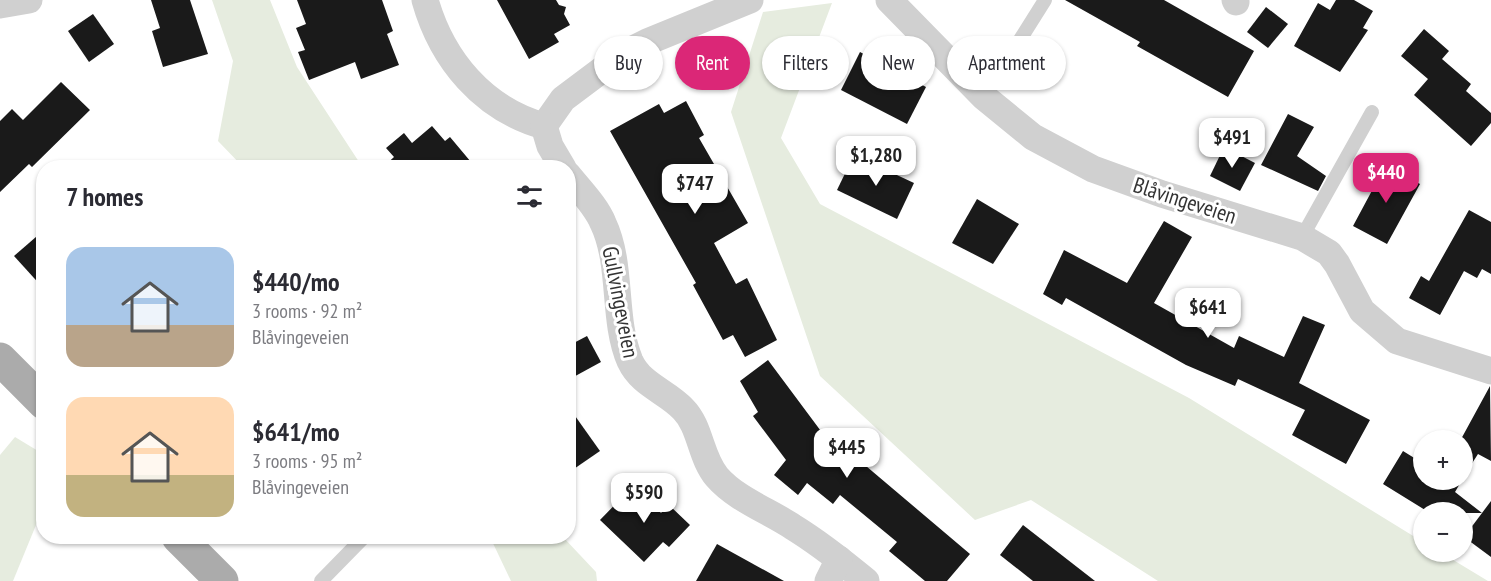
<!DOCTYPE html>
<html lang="en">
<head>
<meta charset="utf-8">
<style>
  :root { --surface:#fff; --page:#f2f2f3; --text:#2b2b33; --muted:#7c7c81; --accent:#db2777 }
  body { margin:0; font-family:"PT Sans Narrow",sans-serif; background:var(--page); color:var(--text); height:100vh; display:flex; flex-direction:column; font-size:22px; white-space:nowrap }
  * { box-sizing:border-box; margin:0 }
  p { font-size:20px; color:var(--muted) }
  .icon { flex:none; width:33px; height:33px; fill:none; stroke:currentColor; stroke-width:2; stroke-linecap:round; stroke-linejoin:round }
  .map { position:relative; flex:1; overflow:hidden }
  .details { position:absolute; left:36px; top:160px; width:540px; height:384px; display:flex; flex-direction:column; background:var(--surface); border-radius:24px; box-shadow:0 2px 4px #0004 }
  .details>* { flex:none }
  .guide { position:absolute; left:594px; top:36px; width:570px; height:54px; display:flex; gap:12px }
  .controls { position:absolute; left:1413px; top:430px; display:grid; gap:12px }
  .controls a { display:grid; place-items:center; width:60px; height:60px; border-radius:50%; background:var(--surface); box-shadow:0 2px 4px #0004; font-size:30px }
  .price { position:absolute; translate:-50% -51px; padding:0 14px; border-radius:12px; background:#fff; color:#222; font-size:20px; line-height:39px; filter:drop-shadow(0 2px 3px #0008) }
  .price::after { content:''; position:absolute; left:50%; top:36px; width:18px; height:14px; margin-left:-9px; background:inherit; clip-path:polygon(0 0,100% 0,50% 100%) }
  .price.current { background:var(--accent); color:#fff }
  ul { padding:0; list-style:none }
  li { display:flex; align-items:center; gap:18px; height:150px; padding:0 30px }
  li span { display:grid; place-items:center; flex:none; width:168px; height:120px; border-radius:18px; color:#555 }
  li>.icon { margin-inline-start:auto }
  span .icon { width:72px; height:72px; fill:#fffc; stroke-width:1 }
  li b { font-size:26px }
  h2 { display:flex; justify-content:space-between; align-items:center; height:72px; padding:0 30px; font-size:26px }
  .chip { padding:0 21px; border-radius:27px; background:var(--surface); box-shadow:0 2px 4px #0004; font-size:21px; line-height:54px }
  .chip.current { background:var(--accent); color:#fff }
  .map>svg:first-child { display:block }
  .green { fill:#e6ecdf }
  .building { fill:#1a1a1a }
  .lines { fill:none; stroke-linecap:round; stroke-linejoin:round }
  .service { stroke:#d0d0d0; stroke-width:14 }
  .minor { stroke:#d0d0d0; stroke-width:27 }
  .primary { stroke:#ababab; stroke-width:33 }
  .labels { text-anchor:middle; stroke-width:6; stroke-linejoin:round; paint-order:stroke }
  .street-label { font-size:22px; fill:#333; stroke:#fff }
</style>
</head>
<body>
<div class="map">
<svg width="1491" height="581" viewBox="0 0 1491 581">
  <rect width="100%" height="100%" fill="#fff"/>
  <g class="green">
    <path d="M212,0H270L297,67L363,168H244L218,141L233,61Z"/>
    <path d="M832,3L781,138L820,204L1189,398L1423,542L1424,552H1440L1488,581H1158L1031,500L975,520L820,376L731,112L763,12Z"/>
    <path d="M15,437L43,454V508L13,581H0V455Z"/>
    <path d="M490,537H563L596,572L597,581H511Z"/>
  </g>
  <g class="building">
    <path d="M151,0H190L208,54L163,67L152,31L160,28Z"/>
    <path d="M297,0H382L393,31L387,34L399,65L361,79L355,62L309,80L298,52L305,50L296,28L306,24Z"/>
    <path d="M497,0H556L559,5L566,7L564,14L570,25L554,34L559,42L529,59Z"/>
    <path d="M1065,0H1164L1254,51L1228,97L1137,46L1140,42Z"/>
    <path d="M1336,0H1354L1373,11L1363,28L1368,30L1340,72L1294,46L1318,3L1330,10Z"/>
    <path d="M1266,7L1288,24L1268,48L1247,32Z"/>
    <path d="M93,14L114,44L89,62L68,31Z"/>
    <path d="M1424,29L1449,51L1442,59L1471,84L1466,91L1491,113V123L1471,146L1414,95L1428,79L1401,56Z"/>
    <path d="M860,52L926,87L907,124L841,90Z"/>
    <path d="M61,82L90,110L32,167L29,164L0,192V121L12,109L23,120Z"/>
    <path d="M686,101L704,135L699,138L748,223L714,243L736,284L747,278L777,340L745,357L733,335L723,340L693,285L696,283L610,131L659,104L664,113Z"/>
    <path d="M1288,114L1314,127L1297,156L1326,176L1318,191L1261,165Z"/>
    <path d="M432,126L445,141L450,137L476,168H382L394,157L386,148L404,133L412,143Z"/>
    <path d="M1224,147L1255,163L1240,191L1210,176Z"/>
    <path d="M854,155L914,183L897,219L837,190Z"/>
    <path d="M1390,157V168L1420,184L1387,244L1353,226Z"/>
    <path d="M977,199L1019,224L993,264L952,243Z"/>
    <path d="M1469,210L1491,222V274L1482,269L1477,278L1464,271L1440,315L1409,298L1421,276L1429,281Z"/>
    <path d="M1164,221L1192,237L1154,303L1234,348L1239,336L1284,357L1303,316L1325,325L1299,383L1370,420L1346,464L1292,435L1305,410L1238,379L1235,386L1186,365L1066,298L1062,305L1043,294L1064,250L1127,283Z"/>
    <path d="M44,230V289L14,256Z"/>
    <path d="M587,336L601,362L568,380V346Z"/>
    <path d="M768,360L835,450L840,444L970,554L947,581H925L889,551L897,542L840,495L833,504L807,483L798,495L774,475L786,460L753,416L758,412L740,381Z"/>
    <path d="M1490,386L1491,461L1478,454L1462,479L1460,441Z"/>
    <path d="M568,406L600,451L568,473Z"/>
    <path d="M1403,451L1424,464V480H1462L1455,492L1482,513H1430L1383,484Z"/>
    <path d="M633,486L661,513L669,505L690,525L669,547L663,542L644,562L600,520Z"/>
    <path d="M1491,501V557L1464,537Z"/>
    <path d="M1023,525L1095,581H1033L1000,555Z"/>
    <path d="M717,544L784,581H696Z"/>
  </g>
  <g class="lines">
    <g class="service">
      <path d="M984,97L1045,0"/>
      <path d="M1302,237L1372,112"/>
      <path d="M321,581L364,537"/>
    </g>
    <g class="minor">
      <path d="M425,0C442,60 483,109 544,126"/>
      <path d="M889,0L984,97L1033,137L1093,169L1162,194L1302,237L1329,253L1337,264L1362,311L1397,341L1491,371"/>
      <path d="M1235,0L1236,2"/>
      <path d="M0,5L29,0"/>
      <path d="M544,126L563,99L623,54L647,42L750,0"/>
      <path d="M544,126L550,146L563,168"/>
      <path d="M568,175C580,190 596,206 603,223C623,265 612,319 630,361C641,385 666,391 683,409C701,427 700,457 717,477C736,499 769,511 793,527C819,543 843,562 866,581"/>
      <path d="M828,581L839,559"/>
    </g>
    <g class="primary">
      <path d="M0,359L44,403"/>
      <path d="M178,537L222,581"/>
    </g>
  </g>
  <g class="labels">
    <g class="street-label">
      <text transform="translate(1185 200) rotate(18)" y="8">Blåvingeveien</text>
      <text transform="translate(621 302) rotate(79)" y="8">Gullvingeveien</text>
    </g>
  </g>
</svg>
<div class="controls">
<a>+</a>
<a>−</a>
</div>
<b class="price" style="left:1232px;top:169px">$491</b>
<b class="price" style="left:876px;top:187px">$1,280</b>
<b class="price current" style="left:1386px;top:204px">$440</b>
<b class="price" style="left:695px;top:215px">$747</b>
<b class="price" style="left:1208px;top:339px">$641</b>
<b class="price" style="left:847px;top:479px">$445</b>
<b class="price" style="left:644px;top:524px">$590</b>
<div class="guide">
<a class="chip">Buy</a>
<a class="chip current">Rent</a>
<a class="chip">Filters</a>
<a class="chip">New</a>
<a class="chip">Apartment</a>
</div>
<section class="details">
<h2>7 homes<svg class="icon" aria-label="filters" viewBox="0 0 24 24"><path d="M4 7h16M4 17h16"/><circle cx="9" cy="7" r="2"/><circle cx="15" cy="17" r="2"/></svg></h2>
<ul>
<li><span style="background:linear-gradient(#a9c7e8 65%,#b9a48a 0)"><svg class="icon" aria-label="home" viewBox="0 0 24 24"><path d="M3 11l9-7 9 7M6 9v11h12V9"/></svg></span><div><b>$440/mo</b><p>3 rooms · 92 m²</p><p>Blåvingeveien</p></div></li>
<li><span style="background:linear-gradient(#ffd9b3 65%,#c2b280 0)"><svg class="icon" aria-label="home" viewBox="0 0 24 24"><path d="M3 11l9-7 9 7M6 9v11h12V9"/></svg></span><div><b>$641/mo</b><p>3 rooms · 95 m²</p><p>Blåvingeveien</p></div></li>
</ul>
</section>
</div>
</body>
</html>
